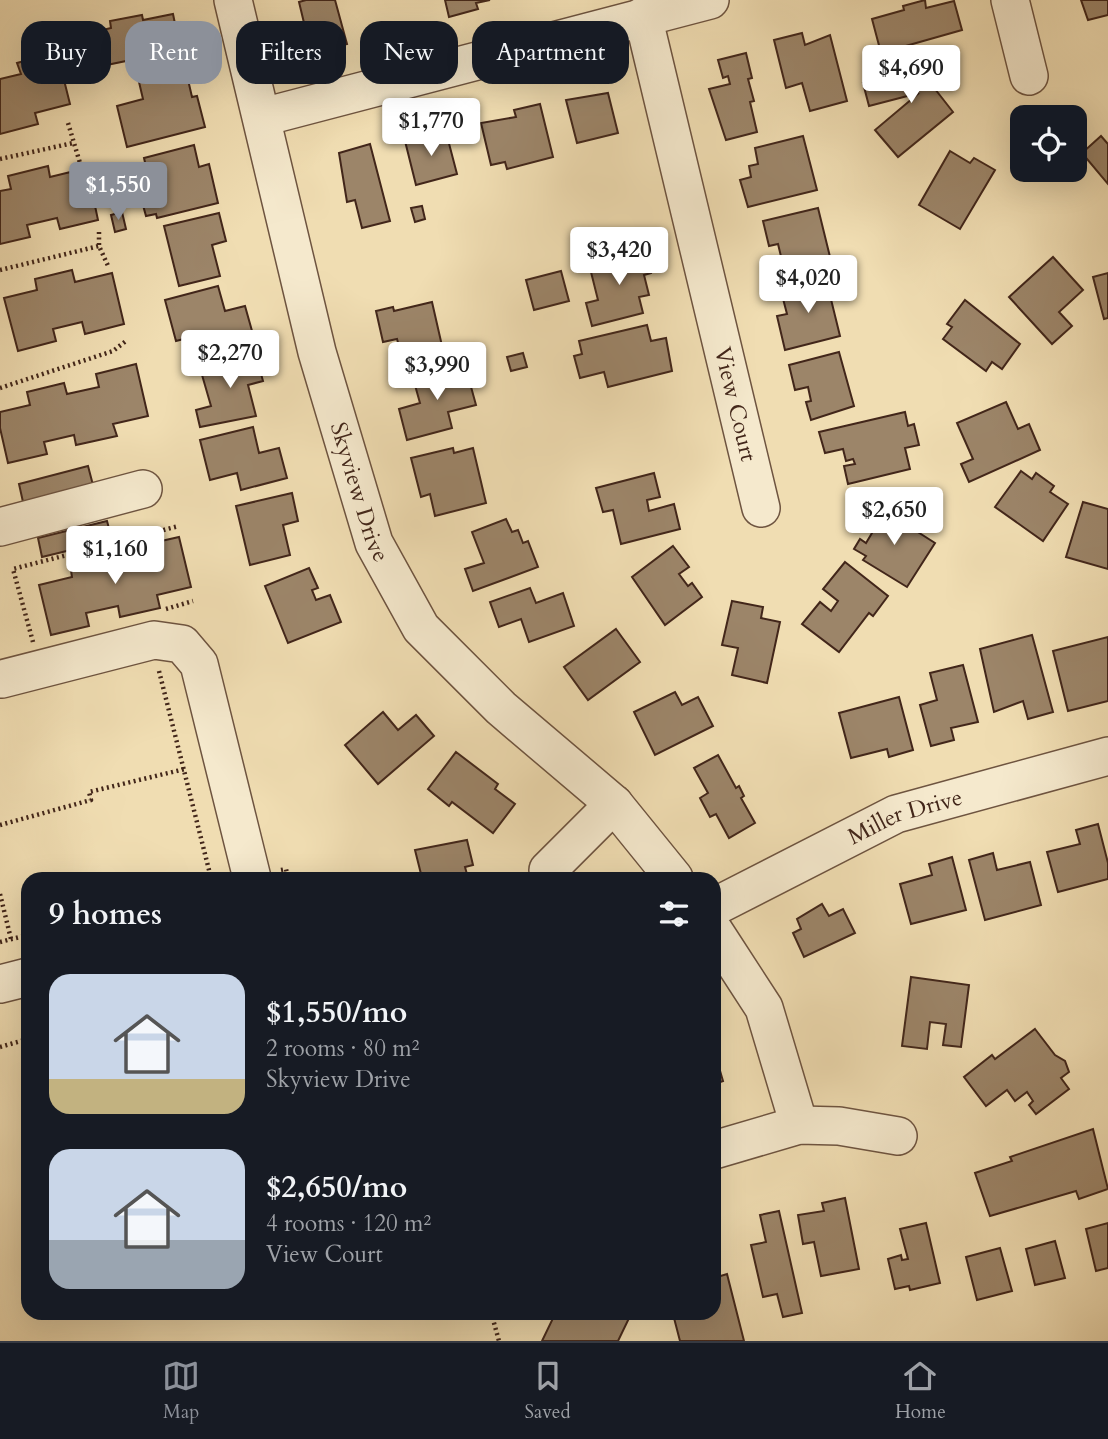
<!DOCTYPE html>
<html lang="en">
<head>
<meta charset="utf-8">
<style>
  :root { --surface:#171b24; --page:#20242c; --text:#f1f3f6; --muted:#9ea1a6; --line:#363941; --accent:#8c9099 }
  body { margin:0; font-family:Cardo,serif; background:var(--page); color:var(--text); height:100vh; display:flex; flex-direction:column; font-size:26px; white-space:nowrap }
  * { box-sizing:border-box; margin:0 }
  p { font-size:23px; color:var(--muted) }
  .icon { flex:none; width:38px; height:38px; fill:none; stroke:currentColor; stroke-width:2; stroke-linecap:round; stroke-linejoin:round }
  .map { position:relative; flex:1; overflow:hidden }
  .panel { position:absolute; left:21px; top:872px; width:700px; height:448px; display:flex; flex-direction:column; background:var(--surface); border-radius:21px; box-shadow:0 7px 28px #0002 }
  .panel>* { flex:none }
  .top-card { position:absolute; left:21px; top:21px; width:700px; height:63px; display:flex; gap:14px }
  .controls { position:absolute; left:1010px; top:105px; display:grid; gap:14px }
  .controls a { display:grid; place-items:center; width:77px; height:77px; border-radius:14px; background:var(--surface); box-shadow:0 7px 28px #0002; font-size:35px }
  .price { position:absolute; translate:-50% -60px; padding:0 16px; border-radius:7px; background:#fff; color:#222; font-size:23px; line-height:46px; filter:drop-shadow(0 2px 4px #0008) }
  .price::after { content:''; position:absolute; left:50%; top:42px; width:21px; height:16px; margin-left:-10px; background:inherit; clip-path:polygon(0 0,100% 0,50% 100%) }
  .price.active { background:var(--accent); color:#fff }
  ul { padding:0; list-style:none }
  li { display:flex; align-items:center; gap:21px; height:175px; padding:0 28px }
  li span { display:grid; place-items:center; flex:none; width:196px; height:140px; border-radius:21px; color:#555 }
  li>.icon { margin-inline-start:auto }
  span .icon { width:84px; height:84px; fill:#fffc; stroke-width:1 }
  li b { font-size:30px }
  h2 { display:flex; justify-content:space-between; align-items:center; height:84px; padding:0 28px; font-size:30px }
  .tag { padding:0 24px; border-radius:21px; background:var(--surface); box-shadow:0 7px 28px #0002; font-size:24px; line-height:63px }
  .tag.active { background:var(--accent); color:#fff }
  .tabs { display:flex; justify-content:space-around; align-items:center; height:98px; border-top:2px solid var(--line); background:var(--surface); font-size:19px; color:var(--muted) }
  .tabs a { display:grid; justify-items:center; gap:4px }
  .tabs .active { color:var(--accent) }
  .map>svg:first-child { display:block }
  .building { fill:#9c8569; stroke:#42261a; stroke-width:2 }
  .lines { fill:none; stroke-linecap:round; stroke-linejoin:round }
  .minor-casing { stroke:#6e5440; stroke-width:40 }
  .path { stroke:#42261a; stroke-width:4.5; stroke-dasharray:2 3.5; stroke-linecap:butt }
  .minor { stroke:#f5e9cd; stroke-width:37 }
  .labels { text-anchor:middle; stroke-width:7; stroke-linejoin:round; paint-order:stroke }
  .street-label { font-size:23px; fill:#42261a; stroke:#f5e9cd }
</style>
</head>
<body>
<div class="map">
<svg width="1108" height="1341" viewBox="0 0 1108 1341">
  <rect width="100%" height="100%" fill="#f0ddb2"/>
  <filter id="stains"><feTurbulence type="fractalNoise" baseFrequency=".00286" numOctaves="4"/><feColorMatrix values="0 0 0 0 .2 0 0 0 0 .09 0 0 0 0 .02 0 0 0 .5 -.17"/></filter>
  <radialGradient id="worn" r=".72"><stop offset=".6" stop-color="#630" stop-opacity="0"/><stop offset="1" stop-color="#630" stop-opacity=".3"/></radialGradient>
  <g class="building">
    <path d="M306,0H335L347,44L317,51L310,26L305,27L299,2Z"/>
    <path d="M445,0H490L476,3L478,9L449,17Z"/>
    <path d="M925,0L926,8L954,1L962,30L881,53L872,19L904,10L903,6Z"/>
    <path d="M1081,0H1108V15L1088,20Z"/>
    <path d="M173,14L180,48L154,53L158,71L134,76L131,60L97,67L90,33L111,28L110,21L142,15L143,20Z"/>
    <path d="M802,33L805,45L830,35L847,101L810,111L802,83L786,88L774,40Z"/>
    <path d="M57,52L70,104L35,113L38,124L0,134V79L21,74L17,63Z"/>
    <path d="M746,53L752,78L748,79L754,101L750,102L757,132L726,140L709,89L730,84L728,76L723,78L718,60Z"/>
    <path d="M944,63L950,86L935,89L953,112L898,157L875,130L919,93L869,106L863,83Z"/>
    <path d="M186,71L192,97L197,96L205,127L127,147L117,106L143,99L139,82Z"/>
    <path d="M608,93L618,133L577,143L566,100Z"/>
    <path d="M540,104L553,157L507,169L505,162L491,165L481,123L516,117L514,110Z"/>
    <path d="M446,132L457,174L416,185L405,141Z"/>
    <path d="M803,136L817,190L748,207L740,180L751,177L749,166L758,164L755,148Z"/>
    <path d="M1101,136L1108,144V184L1082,153Z"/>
    <path d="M370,144L390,221L362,228L355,200L347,202L339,153Z"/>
    <path d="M194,145L199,167L209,164L218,203L157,218L156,214L146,216L138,187L150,184L144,158Z"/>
    <path d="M950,151L970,163L974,158L995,170L960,229L919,205Z"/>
    <path d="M48,166L50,177L87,168L98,220L60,229L57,218L27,225L30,237L0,244V191L11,189L8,176Z"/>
    <path d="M422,206L425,219L415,222L411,208Z"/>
    <path d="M818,208L832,265L786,277L778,244L769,246L763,221Z"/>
    <path d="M122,212L126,229L115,232L111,215Z"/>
    <path d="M219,213L226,241L212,245L220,276L179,286L164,226Z"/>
    <path d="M645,250L651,273L644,275L649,295L639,297L643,313L592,326L586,303L598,300L589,264Z"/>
    <path d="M1053,257L1083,290L1059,312L1072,326L1052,344L1009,297Z"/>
    <path d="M72,270L75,282L112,273L124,324L85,334L82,322L53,329L56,341L18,351L4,298L37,290L35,279Z"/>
    <path d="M561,271L569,301L534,310L526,280Z"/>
    <path d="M1108,273V318L1104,319L1093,277Z"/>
    <path d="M826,279L840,336L785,350L777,316L787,314L781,291Z"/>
    <path d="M218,286L225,311L245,306L254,338L208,351L203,334L176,341L165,300Z"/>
    <path d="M965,300L1020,344L1002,369L992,362L986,371L943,339L952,327L947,324Z"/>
    <path d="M432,302L445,359L399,370L395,351L400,350L397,339L383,342L376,311L393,307L394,311Z"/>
    <path d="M647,325L651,341L666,338L672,371L608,387L604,372L580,378L574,356L582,354L579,341Z"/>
    <path d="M255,352L263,381L248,385L256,416L200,427L196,410L211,406L200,368Z"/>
    <path d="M839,352L854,406L811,420L806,402L811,401L808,387L795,390L789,365Z"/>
    <path d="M523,353L527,367L511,371L507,357Z"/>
    <path d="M136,364L148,416L113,424L117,436L76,445L74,435L44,442L47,454L8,463L0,428V412L30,405L27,392L64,383L67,394L99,387L96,374Z"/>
    <path d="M465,365L476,405L448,412L452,428L407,440L399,409L420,403L413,378Z"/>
    <path d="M1006,402L1018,429L1029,424L1040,450L969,482L961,464L973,459L957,423Z"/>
    <path d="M905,412L908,426L914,424L919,445L905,448L910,469L848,484L844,466L855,464L853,459L846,461L843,449L825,453L819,432Z"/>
    <path d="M253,427L259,453L279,448L287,478L241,490L237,473L210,480L200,440Z"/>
    <path d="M453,448L454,453L473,448L486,503L435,516L430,494L421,497L411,458Z"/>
    <path d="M88,466L93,485L23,502L19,484Z"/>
    <path d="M1021,471L1032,479L1036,473L1054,486L1050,492L1068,504L1043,541L995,507Z"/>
    <path d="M654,473L660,497L647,500L649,511L674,504L680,529L621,544L613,510L603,512L596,488Z"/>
    <path d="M292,493L298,521L283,525L290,555L250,565L236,506Z"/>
    <path d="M1083,502L1108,509V569L1066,557Z"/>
    <path d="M877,506L935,543L907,587L863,560L866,556L854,549L860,539L866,543L872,533L864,527Z"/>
    <path d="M506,519L512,532L518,530L523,543L528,541L538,567L473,591L465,569L484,563L472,532Z"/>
    <path d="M107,521L112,540L42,557L38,538Z"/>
    <path d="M179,537L191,587L157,595L160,608L120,617L118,606L86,613L89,626L51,635L39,585L72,577L70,564L108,555L110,566L142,559L139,546Z"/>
    <path d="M673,546L689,567L679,574L688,586L692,583L702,597L665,625L632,577Z"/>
    <path d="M845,562L888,596L873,616L869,613L839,652L802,624L820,602L831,611L838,601L823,589Z"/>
    <path d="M309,568L318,588L312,590L316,600L330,595L341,622L288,643L265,586Z"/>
    <path d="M530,588L536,603L563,593L574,626L529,642L521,619L499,627L490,602Z"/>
    <path d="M732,601L763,607L761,618L780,622L767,683L732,675L738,648L722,645Z"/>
    <path d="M616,629L640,662L588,700L564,667Z"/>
    <path d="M1032,635L1053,712L1028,719L1023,701L994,712L980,649Z"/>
    <path d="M1108,637V701L1068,711L1053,651Z"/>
    <path d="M963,665L978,722L951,728L954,740L931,746L920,705L937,700L930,673Z"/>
    <path d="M675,692L682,705L698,697L713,726L655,755L634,712Z"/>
    <path d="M899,697L913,750L889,757L887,749L851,758L839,713Z"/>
    <path d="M383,712L398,730L416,715L434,736L378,784L345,745Z"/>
    <path d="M456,752L498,784L495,789L515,804L493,833L452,802L449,806L428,789Z"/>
    <path d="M718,755L736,788L739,786L744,796L741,798L755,823L729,838L716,814L710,817L700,798L708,793L694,768Z"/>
    <path d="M1098,824L1108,863V879L1058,892L1047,852L1080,844L1076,830Z"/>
    <path d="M467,840L473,865L465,867L468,878H422L415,850Z"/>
    <path d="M993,853L997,870L1030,862L1041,905L985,920L969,860Z"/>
    <path d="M952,857L966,910L911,924L900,884L932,875L929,864Z"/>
    <path d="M822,904L829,916L843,909L855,933L804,957L793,933L801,929L797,919Z"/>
    <path d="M911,977L969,985L961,1047L943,1045L946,1024L930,1022L927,1049L902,1046Z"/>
    <path d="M1035,1029L1055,1055L1065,1061L1069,1072L1061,1078L1069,1089L1036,1114L1029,1105L1033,1101L1027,1092L1015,1101L1007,1090L986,1106L964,1077L992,1055L995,1059Z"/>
    <path d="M714,1050L723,1081L714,1084Z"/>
    <path d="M1093,1129L1108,1189L1079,1199L1076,1191L990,1216L975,1173L1012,1161L1010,1157Z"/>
    <path d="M845,1198L859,1269L821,1276L814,1242L803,1244L798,1215L824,1211L822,1203Z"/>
    <path d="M779,1211L802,1313L783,1317L777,1294L763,1297L751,1245L766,1242L760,1215Z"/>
    <path d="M926,1223L940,1283L910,1290L909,1286L895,1289L888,1259L901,1255L902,1260L908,1259L900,1229Z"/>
    <path d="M1108,1223V1268L1096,1271L1086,1229Z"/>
    <path d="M1055,1241L1065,1278L1035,1285L1026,1249Z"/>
    <path d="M1000,1248L1012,1291L977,1300L966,1257Z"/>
    <path d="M727,1274L744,1341H680L674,1318L678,1317L677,1312H714V1278Z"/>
    <path d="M556,1312H632L618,1341H542Z"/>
  </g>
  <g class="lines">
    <defs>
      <g id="minor">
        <path id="s1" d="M233,0L317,352L374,543L421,628L501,708L614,804L674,878"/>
        <path d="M1010,0L1029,76"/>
        <path id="s2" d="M643,16L761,508"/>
        <path d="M263,117L710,0"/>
        <path d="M0,527L143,489"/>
        <path d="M2,679L154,640L182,644L199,664L252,878"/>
        <path d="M548,870L614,804"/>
        <path id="s3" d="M714,907L896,814L1108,756"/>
        <path d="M714,931L764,1008L799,1125"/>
        <path d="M0,984L28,977"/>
        <path d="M714,1150L799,1125L839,1126L898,1136"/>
      </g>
    </defs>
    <use href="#minor" class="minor-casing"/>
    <g class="path">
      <path d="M68,123L80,163"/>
      <path d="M0,159L73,143"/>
      <path d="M99,232V246L109,268"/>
      <path d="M0,270L99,246"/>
      <path d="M0,388L113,351L126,341"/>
      <path d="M166,609L193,601"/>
      <path d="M33,642L13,569L179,526"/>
      <path d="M159,671L211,878"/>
      <path d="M0,825L91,800L89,792L185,769"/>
      <path d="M281,870L286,869L288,878"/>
      <path d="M322,878L336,875L337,878"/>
      <path d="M0,894L11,939"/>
      <path d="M0,942L28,935"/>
      <path d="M0,1047L28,1039"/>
      <path d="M491,1312L499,1341"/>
    </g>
    <use href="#minor" class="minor"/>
  </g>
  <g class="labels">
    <g class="street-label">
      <text dy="8" stroke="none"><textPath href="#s2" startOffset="399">View Court</textPath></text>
      <text dy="8" stroke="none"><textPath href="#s1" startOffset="508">Skyview Drive</textPath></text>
      <text dy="8" stroke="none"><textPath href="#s3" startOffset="212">Miller Drive</textPath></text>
    </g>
  </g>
  <rect width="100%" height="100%" filter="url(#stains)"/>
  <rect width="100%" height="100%" fill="url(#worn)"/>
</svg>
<div class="controls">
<a><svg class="icon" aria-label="locate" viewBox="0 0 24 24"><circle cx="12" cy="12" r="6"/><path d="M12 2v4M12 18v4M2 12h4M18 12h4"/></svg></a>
</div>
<b class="price" style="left:911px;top:105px">$4,690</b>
<b class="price" style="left:431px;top:158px">$1,770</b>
<b class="price active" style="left:118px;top:222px">$1,550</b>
<b class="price" style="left:619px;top:287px">$3,420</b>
<b class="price" style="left:808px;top:315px">$4,020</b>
<b class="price" style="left:230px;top:390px">$2,270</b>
<b class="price" style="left:437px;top:402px">$3,990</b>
<b class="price" style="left:894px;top:547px">$2,650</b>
<b class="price" style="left:115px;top:586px">$1,160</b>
<div class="top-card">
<a class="tag">Buy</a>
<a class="tag active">Rent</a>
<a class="tag">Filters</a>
<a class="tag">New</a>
<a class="tag">Apartment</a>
</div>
<section class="panel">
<h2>9 homes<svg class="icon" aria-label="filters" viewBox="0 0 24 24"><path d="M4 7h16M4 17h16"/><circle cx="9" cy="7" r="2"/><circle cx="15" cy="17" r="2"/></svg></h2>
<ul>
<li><span style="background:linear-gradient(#c9d6e8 75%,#c2b280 0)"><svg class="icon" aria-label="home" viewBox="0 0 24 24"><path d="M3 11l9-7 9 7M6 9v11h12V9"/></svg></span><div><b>$1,550/mo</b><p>2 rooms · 80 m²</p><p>Skyview Drive</p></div></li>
<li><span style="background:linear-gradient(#c9d6e8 65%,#9aa5b1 0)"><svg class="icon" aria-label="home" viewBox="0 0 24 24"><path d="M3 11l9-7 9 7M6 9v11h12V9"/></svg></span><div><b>$2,650/mo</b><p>4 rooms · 120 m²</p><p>View Court</p></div></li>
</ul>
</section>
</div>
<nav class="tabs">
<a class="active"><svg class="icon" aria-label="map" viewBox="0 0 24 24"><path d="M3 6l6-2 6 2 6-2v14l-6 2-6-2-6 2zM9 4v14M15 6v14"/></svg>Map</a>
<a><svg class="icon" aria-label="saved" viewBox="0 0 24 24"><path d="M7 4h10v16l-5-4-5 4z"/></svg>Saved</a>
<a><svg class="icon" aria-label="home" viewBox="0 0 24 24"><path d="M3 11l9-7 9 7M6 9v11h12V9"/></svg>Home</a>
</nav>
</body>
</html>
